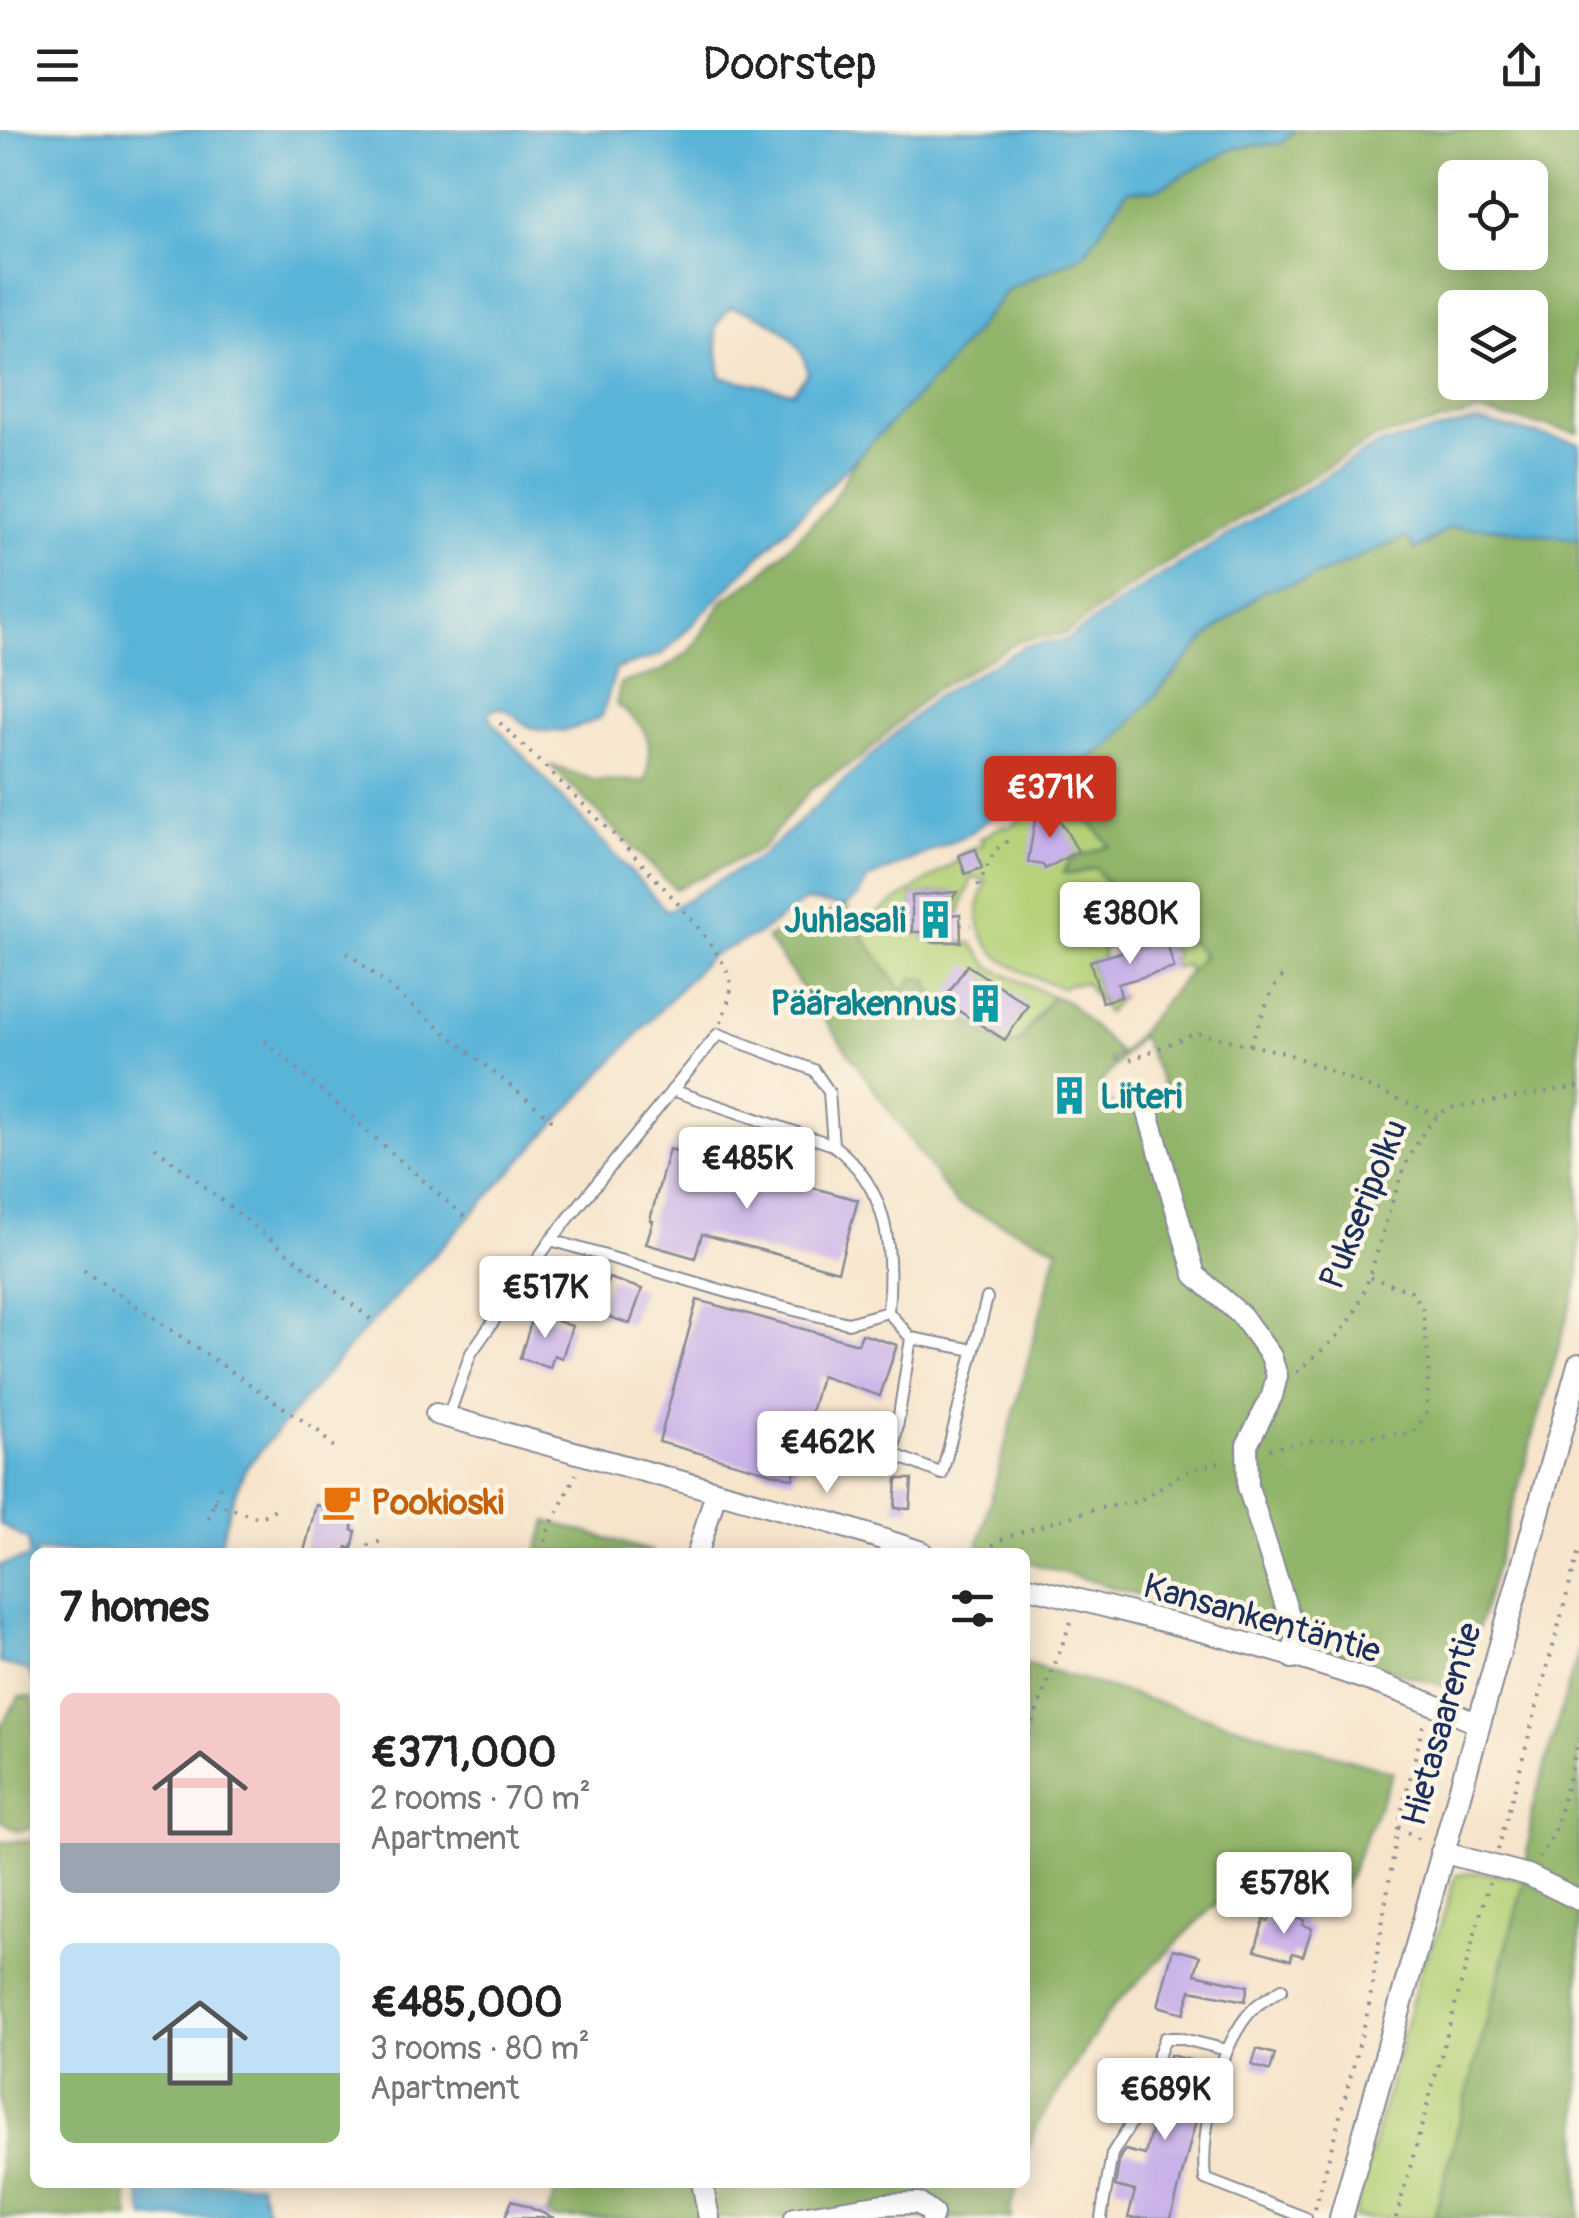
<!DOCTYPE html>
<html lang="en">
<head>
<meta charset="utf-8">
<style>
  :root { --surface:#fff; --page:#f2f2f2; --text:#222; --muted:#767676; --accent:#c8321e }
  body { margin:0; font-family:Pangolin,sans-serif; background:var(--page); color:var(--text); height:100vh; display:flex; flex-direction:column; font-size:38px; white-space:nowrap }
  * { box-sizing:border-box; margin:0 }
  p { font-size:32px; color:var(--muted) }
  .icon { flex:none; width:55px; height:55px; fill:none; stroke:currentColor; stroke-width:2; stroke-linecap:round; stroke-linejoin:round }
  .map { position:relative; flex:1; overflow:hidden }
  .side { position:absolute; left:30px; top:1418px; width:1000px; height:640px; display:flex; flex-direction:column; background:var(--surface); border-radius:15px; box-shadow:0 5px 25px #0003 }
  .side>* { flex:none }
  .controls { position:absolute; left:1438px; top:30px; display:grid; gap:20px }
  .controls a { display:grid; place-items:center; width:110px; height:110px; border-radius:15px; background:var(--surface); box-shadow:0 5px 25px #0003; font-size:50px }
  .price { position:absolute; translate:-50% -85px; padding:0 22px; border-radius:10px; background:#fff; color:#222; font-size:32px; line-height:65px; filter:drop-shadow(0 2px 5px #0008) }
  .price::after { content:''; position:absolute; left:50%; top:60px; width:30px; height:22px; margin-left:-15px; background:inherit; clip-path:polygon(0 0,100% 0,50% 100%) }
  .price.selected { background:var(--accent); color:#fff }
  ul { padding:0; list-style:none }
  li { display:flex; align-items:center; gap:30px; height:250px; padding:0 30px }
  li span { display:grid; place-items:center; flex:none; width:280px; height:200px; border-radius:15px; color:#555 }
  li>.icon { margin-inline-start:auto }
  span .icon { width:120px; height:120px; fill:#fffc; stroke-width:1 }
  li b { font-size:42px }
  h2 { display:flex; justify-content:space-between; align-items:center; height:120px; padding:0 30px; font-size:42px }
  header { display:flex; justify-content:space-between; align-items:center; height:130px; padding:0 30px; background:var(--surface); font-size:45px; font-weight:600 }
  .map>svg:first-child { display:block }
  .green { fill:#b5d279; stroke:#68806c; stroke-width:2.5 }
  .forest { fill:#90b469; stroke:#567264; stroke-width:2.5; fill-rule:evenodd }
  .water { fill:#5ab4d8; stroke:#3a729b; stroke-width:2.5; fill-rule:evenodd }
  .building { fill:#c9b1e9 }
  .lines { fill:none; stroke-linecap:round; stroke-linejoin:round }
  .service-casing { stroke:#888a94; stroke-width:14 }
  .minor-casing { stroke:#888a94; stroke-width:24 }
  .tertiary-casing { stroke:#888a94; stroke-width:26 }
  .path { stroke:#888a94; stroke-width:4; stroke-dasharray:2.5 8; stroke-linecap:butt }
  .service { stroke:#fff; stroke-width:10 }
  .minor { stroke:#fff; stroke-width:20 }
  .tertiary { stroke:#fff; stroke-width:22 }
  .labels { text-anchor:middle; stroke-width:9; stroke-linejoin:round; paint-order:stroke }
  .culture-label { font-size:35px; font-weight:bold; fill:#0d838f; stroke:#fcf5e5; text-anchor:end }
  .street-label { font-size:35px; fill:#1b2f5e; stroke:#fcf5e5 }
  .food-label { font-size:35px; font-weight:bold; fill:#c56008; stroke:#fcf5e5; text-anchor:start }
</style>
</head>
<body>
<header><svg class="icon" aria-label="menu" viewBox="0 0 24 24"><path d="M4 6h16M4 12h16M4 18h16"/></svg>Doorstep<svg class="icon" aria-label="share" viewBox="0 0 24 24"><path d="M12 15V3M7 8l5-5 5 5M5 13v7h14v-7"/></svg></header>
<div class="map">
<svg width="1579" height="2088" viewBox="0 0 1579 2088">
  <rect width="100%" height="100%" fill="#fcf5e5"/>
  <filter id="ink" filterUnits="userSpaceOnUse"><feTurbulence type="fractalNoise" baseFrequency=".01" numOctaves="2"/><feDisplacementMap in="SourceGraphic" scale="20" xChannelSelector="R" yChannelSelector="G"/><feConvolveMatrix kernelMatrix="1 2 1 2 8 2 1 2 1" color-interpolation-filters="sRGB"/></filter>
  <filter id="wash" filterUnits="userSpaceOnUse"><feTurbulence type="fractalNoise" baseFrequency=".0048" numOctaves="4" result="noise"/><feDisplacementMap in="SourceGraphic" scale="40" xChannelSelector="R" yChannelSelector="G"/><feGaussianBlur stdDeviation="2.25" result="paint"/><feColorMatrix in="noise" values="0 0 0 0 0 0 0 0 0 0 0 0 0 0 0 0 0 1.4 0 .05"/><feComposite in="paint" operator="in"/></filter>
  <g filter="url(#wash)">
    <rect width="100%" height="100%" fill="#f6e4cb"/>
    <g class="green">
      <path d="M1054,668L1071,688L1091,693L1111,716L1071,729L1074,744L1095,738L1140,795L1169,807L1191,811L1203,825L1189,842L1186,835L1174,838L1171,828L1175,826L1174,820L1169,821L1165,809L1116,823L1114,815L1102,819L1104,827L1090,832L1102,872L1121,867L1107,883L1085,852L1068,854L1062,858C1028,845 977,828 978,782C978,772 984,761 986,751L972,747C969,761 961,770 960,784L954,785L953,762L912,766L913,802H923L924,808H931L932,812L972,813L990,837L1052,866L1019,912L1006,918L935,868L903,862L856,797L960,729L959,725L983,714L980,709L1004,695L1007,698Z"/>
      <path d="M1478,1742L1525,1749L1434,2088H1353L1423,1832L1440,1799L1454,1750L1458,1745Z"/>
    </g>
    <g class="forest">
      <path d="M1295,0H1579V303L1479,282L1376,308L1144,447L1065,504L1022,510L931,562L862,627L812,658L761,719L675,759L550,635L593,650L646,651C654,612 650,597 616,575L621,553L660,542L691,520L724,470L760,445L828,378L861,321L941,242L1008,159L1084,124L1127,61L1157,59L1234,18L1282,13ZM1455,48H1530V122H1455ZM1455,178H1530V252H1455Z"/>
      <path d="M1448,397L1496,398L1579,410V1146L1460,1561L1025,1431V1422H997L978,1417L1058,1118L955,1073L767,808L846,776L856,797L902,861L913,848L927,849L935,868L1006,918L1020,912L1052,866L1068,872L1119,922L1110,931L1113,934L1203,825L1191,811L1175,813L1140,795L1095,738L1074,744L1063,743L1070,729L1110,716L1091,693L1071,689L1054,668L1040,658L1110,616L1206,508L1264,460L1304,451L1407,407L1415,420L1427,415ZM1141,905L1166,962L1117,983L1099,955Z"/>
      <path d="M547,1391L653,1422H537Z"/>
      <path d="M1579,1519V2088H1434L1525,1749L1532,1680Z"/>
      <path d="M1025,1533L1393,1642L1344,1758L1308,1736L1262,1728L1112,1877L1035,1998L1025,2031Z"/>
      <path d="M20,1566L32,1568L35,1574V1697L17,1701L0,1690V1597Z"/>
      <path d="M35,1711V2052L125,2053L130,2088H0V1712Z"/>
      <path d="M559,2053H1018L1010,2079L1011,2088H546Z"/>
    </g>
    <g class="water">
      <path d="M0,0H1295L1282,13L1234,18L1157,59L1127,61L1084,124L1008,159L941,242L663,524L616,539L602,586C583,598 553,607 531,597C515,591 507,569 489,582L492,592L667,781L764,724L935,567L1025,516L1066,510L1147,454L1377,315L1476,291L1579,313V410L1496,398L1449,397L1416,420L1406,407L1304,451L1264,460L1206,508L1110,616L1014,670L969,704L868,749L858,767L846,776L805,771L757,805L710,826L350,1216L245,1339L230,1377L218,1422H35V1554L28,1540L0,1533V1435L29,1428V1411L0,1394ZM730,177C767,185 800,203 808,243L793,262L721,247L715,197Z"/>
      <path d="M137,2053H259L269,2088H145Z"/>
    </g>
    <g id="blocks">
      <g class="building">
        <path d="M1054,680L1078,721L1045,739L1043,735L1028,732L1035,690Z"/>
        <path d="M976,719L982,738L965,744L959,725Z"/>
        <path d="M957,762L940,786L960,784L961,812H932L931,808H924L923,802H912V766Z"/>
        <path d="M1166,809L1174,838L1118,854L1121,867L1102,872L1090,831Z"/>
        <path d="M967,835L1028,875L1005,910L943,871Z"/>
        <path d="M669,1019L858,1070L838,1141L702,1104L695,1128L646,1114L653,1091L650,1090Z"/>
        <path d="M609,1148L642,1159L630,1194L597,1183Z"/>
        <path d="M697,1170L858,1214L862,1204L897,1215L880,1266L821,1246L793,1349L659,1312Z"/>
        <path d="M534,1183L572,1196L562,1228L554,1225L550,1238L520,1228Z"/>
        <path d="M897,1349H912L910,1379L895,1378Z"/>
        <path d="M345,1368L341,1382L353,1385L352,1400L356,1401L352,1419L347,1417L346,1422H304L316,1375L328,1378Z"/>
        <path d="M1283,1784L1304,1790L1303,1795L1312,1798L1303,1826L1292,1823L1291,1830L1255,1820L1264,1790L1269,1791L1271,1785L1281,1788Z"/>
        <path d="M1173,1819L1200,1826L1195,1844L1248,1856L1245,1871L1191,1860L1184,1883L1158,1876Z"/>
        <path d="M1257,1919L1275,1924L1270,1941L1252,1935Z"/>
        <path d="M1170,1925L1210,1935L1171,2088H1128L1135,2061L1115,2056L1120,2027L1125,2020L1145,2025Z"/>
        <path d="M512,2070L554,2088H505Z"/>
      </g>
    </g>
  </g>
  <g filter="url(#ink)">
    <use href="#blocks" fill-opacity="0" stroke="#888a94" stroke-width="2.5"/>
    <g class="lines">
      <defs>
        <g id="service">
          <path d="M672,960L833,1015C889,1058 893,1116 888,1182L911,1208L893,1324L942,1344L987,1168"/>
          <path d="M551,1110L765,1173L848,1193L888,1182"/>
          <path d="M911,1208L974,1220"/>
          <path d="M448,1287L471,1223L551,1110L718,904L814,940L829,962L833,1015"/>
          <path d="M826,1308L893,1324"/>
          <path d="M1282,1859C1273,1865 1263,1870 1255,1877C1219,1912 1200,2001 1205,2049L1306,2088"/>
          <path d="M1101,2088L1112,2024L1136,1985L1165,1908H1179L1227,1920"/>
        </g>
        <g id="minor">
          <path d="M1145,972L1195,1145L1242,1186L1271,1226L1277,1246L1272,1266L1247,1315L1248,1357L1296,1508L1292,1528"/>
          <path d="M436,1284L832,1393L922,1422"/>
          <path d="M698,1422L716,1362"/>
          <path d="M1025,1456C1176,1496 1336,1528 1478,1594"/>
          <path d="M1441,1722L1528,1745L1579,1770"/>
          <path d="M702,2052L709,2088"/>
          <path d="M795,2088L884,2074L918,2073L933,2084L932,2088"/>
        </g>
        <path id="tertiary" d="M1341,2088L1579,1235"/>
      </defs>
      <use href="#service" class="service-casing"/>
      <use href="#minor" class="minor-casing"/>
      <use href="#tertiary" class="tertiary-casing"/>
      <g class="path">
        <path d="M500,593C542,635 729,807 731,856C731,867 724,882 721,893"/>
        <path d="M978,756L995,720L1014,707"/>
        <path d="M960,795H971"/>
        <path d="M347,822L556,993"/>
        <path d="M265,911L467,1089"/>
        <path d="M1250,915L1272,860L1287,841"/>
        <path d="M1130,930L1196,903L1286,923L1437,985"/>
        <path d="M155,1017L373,1191"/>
        <path d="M84,1140L318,1301L335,1319"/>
        <path d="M1297,1242C1314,1226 1340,1208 1352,1187C1384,1132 1393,1011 1449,978L1579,957"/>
        <path d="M1269,1319L1310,1311L1413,1303L1426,1285L1429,1234L1422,1178L1411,1161L1368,1147"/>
        <path d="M214,1372L259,1388L279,1377"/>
        <path d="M208,1388L221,1354"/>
        <path d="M359,1422L368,1415L386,1410"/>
        <path d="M543,1422L547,1403L576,1344"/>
        <path d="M984,1422L1000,1410L1024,1401L1095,1379L1137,1372L1185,1342L1226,1331"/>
        <path d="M1025,1612L1072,1489"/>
        <path d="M1398,1697L1424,1712"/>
        <path d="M1498,1720L1579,1420"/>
        <path d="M1539,1728L1554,1703L1579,1609"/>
        <path d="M1315,2079L1368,1881L1398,1697L1424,1591"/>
        <path d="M1396,2088L1489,1753"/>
      </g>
      <use href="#service" class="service"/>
      <use href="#minor" class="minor"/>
      <use href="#tertiary" class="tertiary"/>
    </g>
  </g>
  <defs>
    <symbol id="building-bare" viewBox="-9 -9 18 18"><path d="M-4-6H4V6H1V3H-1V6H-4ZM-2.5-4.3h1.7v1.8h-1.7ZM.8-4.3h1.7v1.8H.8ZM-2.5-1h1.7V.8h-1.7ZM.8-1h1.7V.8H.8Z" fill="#0f9aa8" stroke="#fcf5e5" stroke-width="2.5" paint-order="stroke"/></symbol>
    <symbol id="cafe-bare" viewBox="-9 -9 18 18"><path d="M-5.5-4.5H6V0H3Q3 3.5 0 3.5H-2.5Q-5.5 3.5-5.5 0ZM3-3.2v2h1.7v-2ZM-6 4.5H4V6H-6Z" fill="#e8710a" stroke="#fcf5e5" stroke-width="2.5" paint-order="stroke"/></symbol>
  </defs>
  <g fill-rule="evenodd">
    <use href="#building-bare" x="908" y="762" width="55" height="55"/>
    <use href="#building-bare" x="958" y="846" width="55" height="55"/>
    <use href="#building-bare" x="1042" y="938" width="55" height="55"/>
    <use href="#cafe-bare" x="314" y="1344" width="55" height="55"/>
  </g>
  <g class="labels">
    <g class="culture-label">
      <text x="906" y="802">Juhlasali</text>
      <text x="956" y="885">Päärakennus</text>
      <text x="1100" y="978" text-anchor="start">Liiteri</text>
    </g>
    <g class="street-label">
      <text transform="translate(1363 1074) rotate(-68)" y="12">Pukseripolku</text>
      <text transform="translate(1262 1488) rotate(16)" y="12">Kansankentäntie</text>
      <text transform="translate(1441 1594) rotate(-74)" y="12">Hietasaarentie</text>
    </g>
    <g class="food-label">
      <text x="371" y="1384">Pookioski</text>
    </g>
  </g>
</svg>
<div class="controls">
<a><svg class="icon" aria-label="locate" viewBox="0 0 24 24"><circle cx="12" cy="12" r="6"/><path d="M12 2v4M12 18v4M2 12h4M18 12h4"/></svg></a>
<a><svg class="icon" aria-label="layers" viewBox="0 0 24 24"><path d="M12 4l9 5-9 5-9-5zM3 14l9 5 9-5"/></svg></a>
</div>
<b class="price selected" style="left:1050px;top:711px">€371K</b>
<b class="price" style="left:1130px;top:837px">€380K</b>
<b class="price" style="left:747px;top:1082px">€485K</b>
<b class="price" style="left:545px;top:1211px">€517K</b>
<b class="price" style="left:827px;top:1366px">€462K</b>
<b class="price" style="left:1284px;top:1807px">€578K</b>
<b class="price" style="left:1165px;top:2013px">€689K</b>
<section class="side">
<h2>7 homes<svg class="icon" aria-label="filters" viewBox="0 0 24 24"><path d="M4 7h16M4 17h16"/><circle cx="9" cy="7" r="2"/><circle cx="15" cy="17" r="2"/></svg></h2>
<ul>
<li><span style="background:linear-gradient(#f6c9c9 75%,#9aa5b1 0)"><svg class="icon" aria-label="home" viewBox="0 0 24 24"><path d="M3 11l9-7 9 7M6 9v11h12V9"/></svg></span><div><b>€371,000</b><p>2 rooms · 70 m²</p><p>Apartment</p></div></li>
<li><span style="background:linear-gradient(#bfe0f5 65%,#8fb573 0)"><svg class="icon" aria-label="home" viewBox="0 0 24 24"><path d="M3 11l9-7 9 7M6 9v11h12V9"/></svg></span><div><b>€485,000</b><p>3 rooms · 80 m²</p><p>Apartment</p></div></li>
</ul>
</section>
</div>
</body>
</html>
